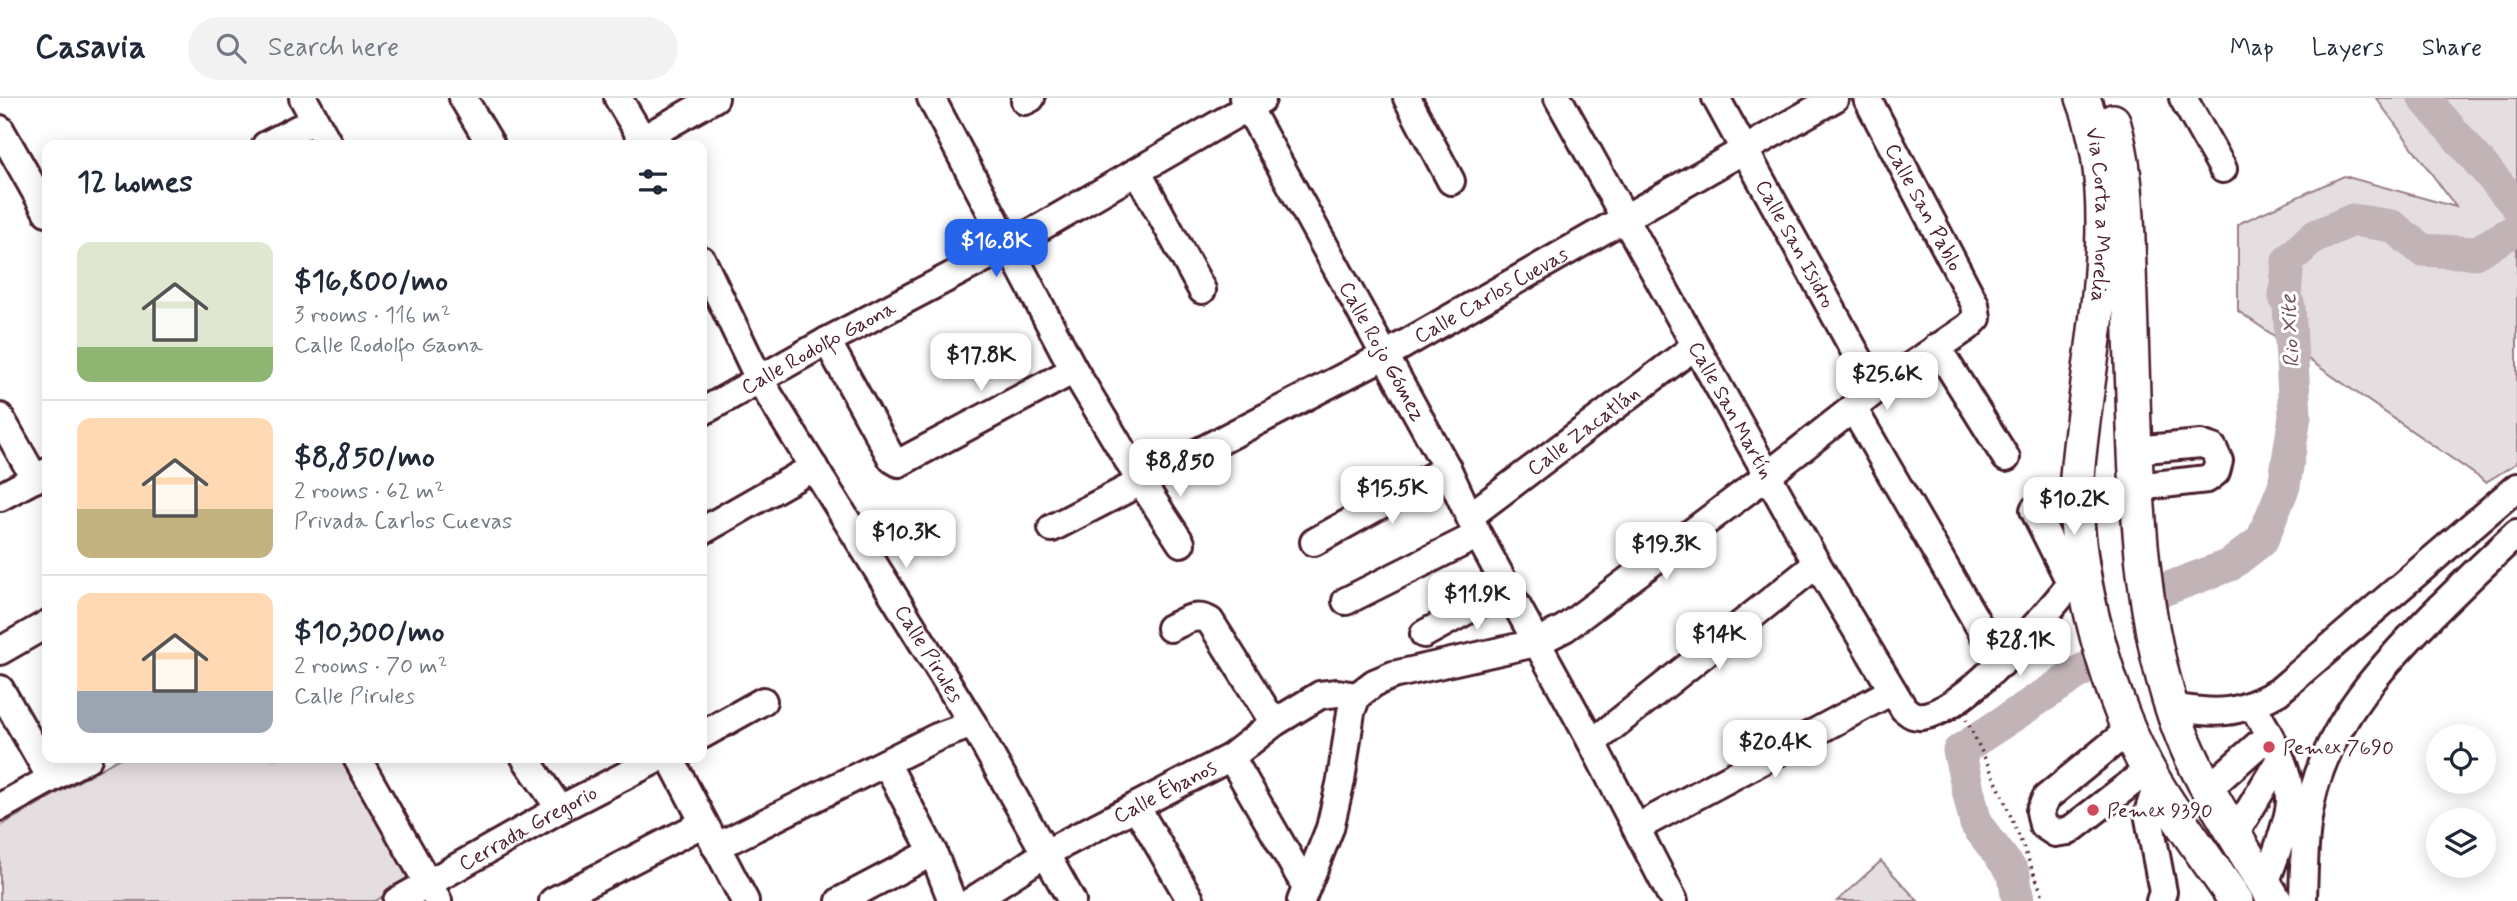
<!DOCTYPE html>
<html lang="en">
<head>
<meta charset="utf-8">
<style>
  :root { --surface:#fff; --page:#f2f2f3; --text:#1f2937; --muted:#747a83; --line:#e0e1e3; --accent:#2563eb }
  body { margin:0; font-family:Mynerve,sans-serif; background:var(--page); color:var(--text); height:100vh; display:flex; flex-direction:column; font-size:26px; white-space:nowrap }
  * { box-sizing:border-box; margin:0 }
  p { font-size:23px; color:var(--muted) }
  .icon { flex:none; width:38px; height:38px; fill:none; stroke:currentColor; stroke-width:2; stroke-linecap:round; stroke-linejoin:round }
  .map { position:relative; flex:1; overflow:hidden }
  .details { position:absolute; left:42px; top:42px; width:665px; height:623px; display:flex; flex-direction:column; background:var(--surface); border-radius:14px; box-shadow:0 4px 18px #0003 }
  .details>* { flex:none }
  .controls { position:absolute; left:2426px; top:626px; display:grid; gap:14px }
  .controls a { display:grid; place-items:center; width:70px; height:70px; border-radius:50%; background:var(--surface); box-shadow:0 4px 18px #0003; font-size:35px }
  .price { position:absolute; translate:-50% -60px; padding:0 16px; border-radius:14px; background:#fff; color:#222; font-size:23px; line-height:46px; filter:drop-shadow(0 2px 4px #0008) }
  .price::after { content:''; position:absolute; left:50%; top:42px; width:21px; height:16px; margin-left:-10px; background:inherit; clip-path:polygon(0 0,100% 0,50% 100%) }
  .price.current { background:var(--accent); color:#fff }
  ul { padding:0; list-style:none }
  li { display:flex; align-items:center; gap:21px; height:175px; padding:0 35px }
  li+li { border-top:2px solid var(--line) }
  li span { display:grid; place-items:center; flex:none; width:196px; height:140px; border-radius:14px; color:#555 }
  li>.icon { margin-inline-start:auto }
  span .icon { width:84px; height:84px; fill:#fffc; stroke-width:1 }
  li b { font-size:30px }
  h2 { display:flex; justify-content:space-between; align-items:center; height:84px; padding:0 35px; font-size:30px }
  header { display:flex; align-items:center; gap:42px; box-sizing:border-box; height:98px; padding:0 35px; background:var(--surface); border-bottom:2px solid var(--line) }
  header strong { font-size:33px }
  nav { display:flex; gap:38px; margin-inline-start:auto; font-size:24px }
  .search { width:490px; height:63px; background:var(--page); display:flex; align-items:center; gap:18px; box-sizing:border-box; padding:0 24px; border-radius:38px; color:var(--muted); font-size:26px }
  .map>svg:first-child { display:block }
  .green { fill:#e5dee0; stroke:#987e86; stroke-width:2 }
  .lines { fill:none; stroke-linecap:round; stroke-linejoin:round }
  .river { stroke:#c1b3b6; stroke-width:33 }
  .minor-casing { stroke:#4a1f2b; stroke-width:32 }
  .major-casing { stroke:#4a1f2b; stroke-width:38 }
  .path { stroke:#4a1f2b; stroke-width:3.5; stroke-dasharray:2 5; stroke-linecap:butt }
  .minor { stroke:#fff; stroke-width:26 }
  .major { stroke:#fff; stroke-width:33 }
  .poi-dot { fill:#d1495b; stroke:#fff; stroke-width:2.5 }
  .labels { text-anchor:middle; stroke-width:6; stroke-linejoin:round; paint-order:stroke }
  .street-label { font-size:21px; fill:#4a1f2b; stroke:#fff }
  .poi-label { font-size:21px; fill:#4a1f2b; stroke:#fff; text-anchor:start }
  .water-label { font-size:23px; font-style:italic; fill:#74535c; stroke:#fff }
</style>
</head>
<body>
<header>
<strong>Casavia</strong>
<div class="search"><svg class="icon" aria-label="search" viewBox="0 0 24 24"><circle cx="10" cy="10" r="6"/><path d="M15 15l6 6"/></svg>Search here</div>
<nav><a>Map</a><a>Layers</a><a>Share</a></nav>
</header>
<div class="map">
<svg width="2517" height="803" viewBox="0 0 2517 803">
  <rect width="100%" height="100%" fill="#fff"/>
  <filter id="ink" filterUnits="userSpaceOnUse"><feTurbulence type="fractalNoise" baseFrequency=".0143" numOctaves="2"/><feDisplacementMap in="SourceGraphic" scale="14" xChannelSelector="R" yChannelSelector="G"/><feConvolveMatrix kernelMatrix="1 2 1 2 8 2 1 2 1" color-interpolation-filters="sRGB"/></filter>
  <g filter="url(#ink)">
    <g class="green">
      <path d="M2376,0H2517V365L2486,384L2238,213V126L2344,78L2456,109Z"/>
      <path d="M120,660H345L414,780L375,803H0V728Z"/>
      <path d="M1881,763L1918,803H1837Z"/>
    </g>
    <g class="lines">
      <g class="river">
        <path d="M2424,0L2517,108"/>
        <path d="M2163,492L2230,467L2262,442L2284,388L2295,318L2289,208L2285,199L2288,163L2313,139L2353,122L2392,128L2422,152L2475,155L2517,131"/>
        <path d="M2018,803L2014,776L1976,726L1959,653L2084,571"/>
      </g>
      <defs>
        <g id="minor">
          <path d="M303,0L329,47"/>
          <path d="M463,0L491,47"/>
          <path d="M618,0L646,47"/>
          <path d="M931,0L1074,272L1141,384L1181,445"/>
          <path id="s1" d="M1243,0L1447,370L1478,437L1592,645L1674,803"/>
          <path d="M1407,0L1451,83"/>
          <path id="s2" d="M1558,0L1817,466L1904,611C1907,613 1910,616 1913,617C1954,632 2059,501 2083,471"/>
          <path id="s3" d="M1716,0L1876,292"/>
          <path d="M2183,0L2223,71"/>
          <path d="M1025,3L1031,0"/>
          <path d="M0,31L47,114"/>
          <path d="M266,47L315,22"/>
          <path d="M640,47L643,41L715,0"/>
          <path d="M1137,73L1202,192"/>
          <path id="s4" d="M702,162L759,281L973,626L1072,803"/>
          <path d="M827,243L892,361L899,365L1074,272"/>
          <path d="M1937,249L2006,360"/>
          <path d="M1853,310L2001,566"/>
          <path id="s5" d="M702,314L827,243L1010,147L1262,1"/>
          <path d="M0,319L35,381"/>
          <path d="M2134,352L2201,346L2213,350L2219,363L2216,374L2207,381L2137,389"/>
          <path d="M0,399L47,374"/>
          <path d="M2034,412L2071,486"/>
          <path id="s6" d="M1470,418L1695,248"/>
          <path id="s7" d="M1052,430L1384,258L1835,0"/>
          <path d="M702,433L814,369"/>
          <path d="M1314,444L1447,370"/>
          <path d="M1346,503L1478,437"/>
          <path d="M1170,530C1183,524 1196,514 1210,523L1274,625"/>
          <path d="M1424,536L1508,490"/>
          <path d="M0,553L47,526"/>
          <path d="M0,591L51,680"/>
          <path d="M2253,608C2269,637 2291,670 2290,703C2290,722 2272,766 2265,786"/>
          <path d="M2171,609C2218,616 2235,618 2278,594L2517,389"/>
          <path d="M2129,632L2046,700L2040,713L2043,727L2055,735L2069,733L2149,671"/>
          <path d="M702,637L763,603"/>
          <path d="M1592,645L1817,466"/>
          <path d="M1231,659L1306,789"/>
          <path d="M357,660L438,803"/>
          <path d="M525,660L560,711"/>
          <path d="M670,660L745,803"/>
          <path d="M886,665L933,754L952,803"/>
          <path d="M2157,687L2148,715L2163,794L2160,803"/>
          <path d="M2208,691L2269,637"/>
          <path d="M0,709L88,660"/>
          <path d="M1137,710L1191,803"/>
          <path d="M1636,730L1892,593"/>
          <path d="M2235,736L2280,661"/>
          <path d="M716,749L937,639L973,626"/>
          <path id="s8" d="M397,803L560,711L659,660"/>
          <path d="M553,803L704,725"/>
          <path d="M840,803L933,754"/>
          <path id="s9" d="M972,803L1046,755L1231,659L1274,625L1320,597L1337,595L1357,598"/>
          <path d="M1301,803L1330,730L1341,682L1351,614L1357,598L1374,585L1393,577L1536,545L1565,530L1768,377L1876,292L1968,229L1977,220L1975,206L1867,0"/>
          <path d="M2303,803C2304,766 2304,727 2314,691C2334,620 2381,569 2432,517C2460,489 2488,462 2517,435"/>
        </g>
        <g id="major">
          <path id="s10" d="M2083,0C2127,112 2086,262 2077,379C2071,469 2110,612 2158,689C2182,728 2210,765 2236,803"/>
          <path d="M2113,23C2127,70 2127,120 2129,170C2130,212 2132,255 2133,297C2136,408 2142,555 2190,656C2214,707 2246,755 2275,803"/>
        </g>
      </defs>
      <use href="#minor" class="minor-casing"/>
      <use href="#major" class="major-casing"/>
      <path class="path" d="M1966,621L2001,694L2045,803"/>
      <use href="#minor" class="minor"/>
      <use href="#major" class="major"/>
    </g>
  </g>
  <g class="poi-dot">
    <circle cx="2269" cy="649" r="7"/>
    <circle cx="2093" cy="712" r="7"/>
  </g>
  <g class="labels">
    <g class="street-label">
      <text transform="translate(1924 109) rotate(62)" y="7">Calle San Pablo</text>
      <text dy="7" stroke="none"><textPath href="#s10" startOffset="119">Via Corta a Morelia</textPath></text>
      <text dy="7" stroke="none"><textPath href="#s3" startOffset="166">Calle San Isidro</textPath></text>
      <text dy="7" stroke="none"><textPath href="#s7" startOffset="497">Calle Carlos Cuevas</textPath></text>
      <text dy="7" stroke="none"><textPath href="#s5" startOffset="133">Calle Rodolfo Gaona</textPath></text>
      <text dy="7" stroke="none"><textPath href="#s1" startOffset="289">Calle Rojo Gómez</textPath></text>
      <text dy="7" stroke="none"><textPath href="#s2" startOffset="357">Calle San Martín</textPath></text>
      <text dy="7" stroke="none"><textPath href="#s6" startOffset="142">Calle Zacatlán</textPath></text>
      <text dy="7" stroke="none"><textPath href="#s4" startOffset="455">Calle Pirules</textPath></text>
      <text dy="7" stroke="none"><textPath href="#s9" startOffset="222">Calle Ébanos</textPath></text>
      <text dy="7" stroke="none"><textPath href="#s8" startOffset="150">Cerrada Gregorio</textPath></text>
    </g>
    <g class="poi-label">
      <text x="2283" y="656">Pemex 7690</text>
      <text x="2107" y="719">Pemex 9390</text>
    </g>
    <g class="water-label">
      <text transform="translate(2289 233) rotate(-93)" y="8">Rio Xite</text>
    </g>
  </g>
</svg>
<div class="controls">
<a><svg class="icon" aria-label="locate" viewBox="0 0 24 24"><circle cx="12" cy="12" r="6"/><path d="M12 2v4M12 18v4M2 12h4M18 12h4"/></svg></a>
<a><svg class="icon" aria-label="layers" viewBox="0 0 24 24"><path d="M12 4l9 5-9 5-9-5zM3 14l9 5 9-5"/></svg></a>
</div>
<b class="price current" style="left:996px;top:181px">$16.8K</b>
<b class="price" style="left:981px;top:295px">$17.8K</b>
<b class="price" style="left:1887px;top:314px">$25.6K</b>
<b class="price" style="left:1180px;top:401px">$8,850</b>
<b class="price" style="left:1392px;top:428px">$15.5K</b>
<b class="price" style="left:2074px;top:439px">$10.2K</b>
<b class="price" style="left:906px;top:472px">$10.3K</b>
<b class="price" style="left:1666px;top:484px">$19.3K</b>
<b class="price" style="left:1477px;top:534px">$11.9K</b>
<b class="price" style="left:1719px;top:574px">$14K</b>
<b class="price" style="left:2020px;top:580px">$28.1K</b>
<b class="price" style="left:1775px;top:682px">$20.4K</b>
<section class="details">
<h2>12 homes<svg class="icon" aria-label="filters" viewBox="0 0 24 24"><path d="M4 7h16M4 17h16"/><circle cx="9" cy="7" r="2"/><circle cx="15" cy="17" r="2"/></svg></h2>
<ul>
<li><span style="background:linear-gradient(#dfe7d0 75%,#8fb573 0)"><svg class="icon" aria-label="home" viewBox="0 0 24 24"><path d="M3 11l9-7 9 7M6 9v11h12V9"/></svg></span><div><b>$16,800/mo</b><p>3 rooms · 116 m²</p><p>Calle Rodolfo Gaona</p></div></li>
<li><span style="background:linear-gradient(#ffd9b3 65%,#c2b280 0)"><svg class="icon" aria-label="home" viewBox="0 0 24 24"><path d="M3 11l9-7 9 7M6 9v11h12V9"/></svg></span><div><b>$8,850/mo</b><p>2 rooms · 62 m²</p><p>Privada Carlos Cuevas</p></div></li>
<li><span style="background:linear-gradient(#ffd9b3 70%,#9aa5b1 0)"><svg class="icon" aria-label="home" viewBox="0 0 24 24"><path d="M3 11l9-7 9 7M6 9v11h12V9"/></svg></span><div><b>$10,300/mo</b><p>2 rooms · 70 m²</p><p>Calle Pirules</p></div></li>
</ul>
</section>
</div>
</body>
</html>
